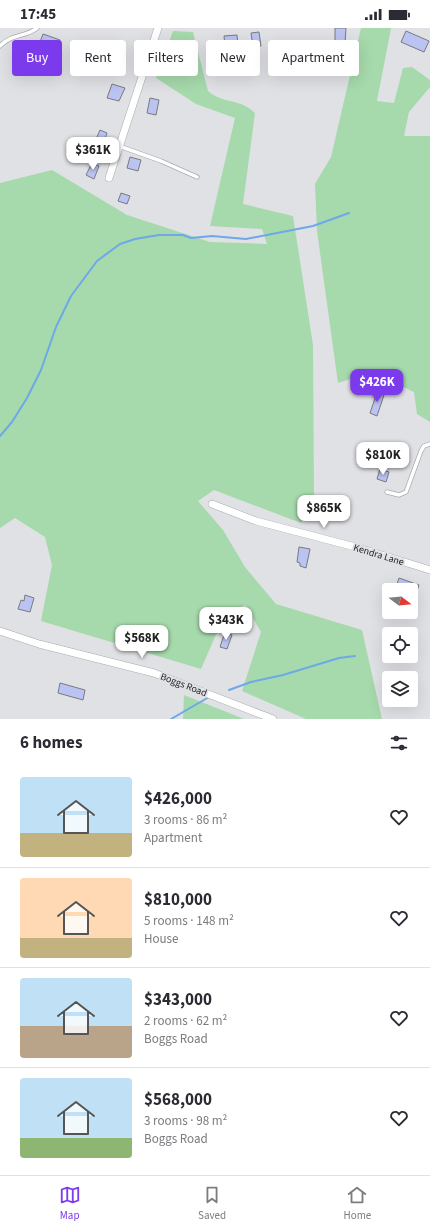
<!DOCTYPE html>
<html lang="en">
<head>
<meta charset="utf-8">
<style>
  :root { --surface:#fff; --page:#f2f2f3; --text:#2b2b33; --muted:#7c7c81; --line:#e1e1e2; --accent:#7c3aed }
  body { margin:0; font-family:"Source Sans 3",sans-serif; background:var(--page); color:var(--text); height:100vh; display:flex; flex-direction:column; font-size:15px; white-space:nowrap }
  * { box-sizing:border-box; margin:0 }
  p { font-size:13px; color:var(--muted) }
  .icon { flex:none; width:22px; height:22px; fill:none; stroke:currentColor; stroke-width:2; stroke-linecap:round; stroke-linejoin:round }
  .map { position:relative; height:691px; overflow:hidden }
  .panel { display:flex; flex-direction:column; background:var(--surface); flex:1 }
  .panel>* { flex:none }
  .banner { position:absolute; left:12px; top:12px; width:406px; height:36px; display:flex; gap:8px }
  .needle { width:26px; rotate:106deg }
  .tools { position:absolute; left:382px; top:555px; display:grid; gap:8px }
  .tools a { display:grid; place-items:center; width:36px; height:36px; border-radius:4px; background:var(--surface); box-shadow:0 4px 16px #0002; font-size:20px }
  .price { position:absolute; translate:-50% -34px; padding:0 9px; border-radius:8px; background:#fff; color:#222; font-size:13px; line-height:26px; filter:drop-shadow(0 1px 2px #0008) }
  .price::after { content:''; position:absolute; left:50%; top:24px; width:12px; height:9px; margin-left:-6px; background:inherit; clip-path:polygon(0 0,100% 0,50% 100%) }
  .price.selected { background:var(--accent); color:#fff }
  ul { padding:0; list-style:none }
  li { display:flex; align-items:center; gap:12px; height:100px; padding:0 20px }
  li+li { border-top:1px solid var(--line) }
  li span { display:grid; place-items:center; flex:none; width:112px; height:80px; border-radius:4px; color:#555 }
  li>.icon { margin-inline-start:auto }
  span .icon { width:48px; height:48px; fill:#fffc; stroke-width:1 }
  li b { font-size:17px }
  h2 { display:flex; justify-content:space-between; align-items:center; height:48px; padding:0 20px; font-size:17px }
  .chip { padding:0 14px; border-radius:4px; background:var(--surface); box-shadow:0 4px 16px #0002; font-size:14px; line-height:36px }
  .chip.selected { background:var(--accent); color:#fff }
  .status { display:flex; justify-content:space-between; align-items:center; height:28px; padding:0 20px; background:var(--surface); direction:ltr }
  .status svg { height:11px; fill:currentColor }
  .dock { display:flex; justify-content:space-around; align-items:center; height:56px; border-top:1px solid var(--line); background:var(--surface); font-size:11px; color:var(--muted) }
  .dock a { display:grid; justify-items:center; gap:2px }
  .dock .selected { color:var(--accent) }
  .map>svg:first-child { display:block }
  .green { fill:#a6d9ac }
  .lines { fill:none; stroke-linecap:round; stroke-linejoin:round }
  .stream { stroke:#6ea8e8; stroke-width:2 }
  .building { fill:#bbc3f2; stroke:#797a7e }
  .lane-casing { stroke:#aaabaf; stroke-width:5 }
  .street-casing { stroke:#aaabaf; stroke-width:8 }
  .lane { stroke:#fff; stroke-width:3.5 }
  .street { stroke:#fff; stroke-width:7 }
  .labels { text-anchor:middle; stroke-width:4; stroke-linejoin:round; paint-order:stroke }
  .street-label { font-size:10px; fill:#1e1f20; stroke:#e0e1e5 }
</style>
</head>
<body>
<div class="status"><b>17:45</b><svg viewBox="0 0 49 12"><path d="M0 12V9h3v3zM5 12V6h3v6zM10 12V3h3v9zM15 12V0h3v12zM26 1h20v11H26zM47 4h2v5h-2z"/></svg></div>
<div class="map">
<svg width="430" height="691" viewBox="0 0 430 691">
  <rect width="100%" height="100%" fill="#e0e1e5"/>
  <g class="green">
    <path d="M361,0H391L377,73L394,75L403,40L412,39L430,52V59L409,84L404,108H430V397V394L417,386L414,364L395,355L363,347L338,355L317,203L315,156L331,129Z"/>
    <path d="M173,3L193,4L208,63C222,76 240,70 255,85L243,176L293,188L313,317L314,471L301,495L214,462L198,473L223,502L245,539L276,576L362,602L382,691H306L242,663L261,604L245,577L224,588L201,641L41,593L52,537L45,509L15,490L0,500V155L52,142L127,187L210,214L267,216L262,201L210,198L235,90L196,76L156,50Z"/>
    <path d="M184,667L244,691H183Z"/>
  </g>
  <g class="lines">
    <g class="stream">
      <path d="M0,408L12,394L27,370L41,342L56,299L71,268L97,233L120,216L135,211L159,207H183L191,210L212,208L246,211L313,198L349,185"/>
      <path d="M229,662L251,654L283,647L339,630L355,628"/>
      <path d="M171,691L209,669"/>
    </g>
  </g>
  <g class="building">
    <path d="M335,0H346L345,15L335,14Z"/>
    <path d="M406,3L429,13L424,24L401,14Z"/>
    <path d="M259,4L261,18L253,19L251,5Z"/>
    <path d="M43,6L60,12L56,23L39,17Z"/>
    <path d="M237,7L238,17L225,18L224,8Z"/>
    <path d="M112,56L125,60L119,73L107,70Z"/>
    <path d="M150,70L159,72L156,87L147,85Z"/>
    <path d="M100,102L107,105L102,119L94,116Z"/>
    <path d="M130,129L141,132L138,143L127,140Z"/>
    <path d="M92,135L99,138L94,151L86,147Z"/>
    <path d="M121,165L130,168L127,176L118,173Z"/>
    <path d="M378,362L385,364L377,388L370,385Z"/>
    <path d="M380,441L389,444L386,454L377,451Z"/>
    <path d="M299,519L310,521L306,540L300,538V535L297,534Z"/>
    <path d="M399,550L419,557L416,566L411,564V562L396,559Z"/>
    <path d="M25,567L34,570L30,584L18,581L21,572L24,573Z"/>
    <path d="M225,604L232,607L227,621L220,619Z"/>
    <path d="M60,655L85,662L83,672L58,665Z"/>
  </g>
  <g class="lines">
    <defs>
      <g id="lane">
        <path d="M0,18C13,5 24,10 37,0"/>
        <path d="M119,118L161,133L197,149"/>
        <path d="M387,464L399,467L406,464L421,423L424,418L430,416"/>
      </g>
      <g id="street">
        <path d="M109,150L158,0"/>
        <path d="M212,476L256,493L359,520L430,542"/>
        <path d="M0,603L39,616L154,645L273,691"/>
      </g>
    </defs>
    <use href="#lane" class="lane-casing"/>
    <use href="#street" class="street-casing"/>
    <use href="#lane" class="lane"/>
    <use href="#street" class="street"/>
  </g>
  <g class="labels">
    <g class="street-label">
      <text transform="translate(379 526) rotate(17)" y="4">Kendra Lane</text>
      <text transform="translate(184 656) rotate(21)" y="4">Boggs Road</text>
    </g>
  </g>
</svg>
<div class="tools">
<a><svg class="needle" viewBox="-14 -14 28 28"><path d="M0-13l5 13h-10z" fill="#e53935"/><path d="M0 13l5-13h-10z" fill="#7c7c81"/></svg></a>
<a><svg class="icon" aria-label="locate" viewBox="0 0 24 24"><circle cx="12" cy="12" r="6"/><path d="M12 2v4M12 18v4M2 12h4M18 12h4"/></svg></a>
<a><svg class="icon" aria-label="layers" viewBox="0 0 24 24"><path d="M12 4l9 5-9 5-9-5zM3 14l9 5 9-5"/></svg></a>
</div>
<b class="price" style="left:93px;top:143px">$361K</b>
<b class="price selected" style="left:377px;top:375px">$426K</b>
<b class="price" style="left:383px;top:448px">$810K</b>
<b class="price" style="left:324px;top:501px">$865K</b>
<b class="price" style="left:226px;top:613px">$343K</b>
<b class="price" style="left:142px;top:631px">$568K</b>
<div class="banner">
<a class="chip selected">Buy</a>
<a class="chip">Rent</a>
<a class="chip">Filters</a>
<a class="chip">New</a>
<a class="chip">Apartment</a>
</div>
</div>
<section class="panel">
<h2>6 homes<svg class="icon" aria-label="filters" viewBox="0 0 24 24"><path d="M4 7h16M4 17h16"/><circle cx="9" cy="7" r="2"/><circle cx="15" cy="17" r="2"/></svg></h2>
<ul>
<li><span style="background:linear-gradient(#bfe0f5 70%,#c2b280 0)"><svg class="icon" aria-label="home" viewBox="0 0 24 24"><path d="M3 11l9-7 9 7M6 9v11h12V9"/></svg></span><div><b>$426,000</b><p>3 rooms · 86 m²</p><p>Apartment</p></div><svg class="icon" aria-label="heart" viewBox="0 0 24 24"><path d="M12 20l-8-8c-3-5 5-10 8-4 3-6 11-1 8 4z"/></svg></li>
<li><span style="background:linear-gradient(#ffd9b3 75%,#c2b280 0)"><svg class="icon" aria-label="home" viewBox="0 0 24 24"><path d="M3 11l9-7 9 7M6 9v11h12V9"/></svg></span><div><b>$810,000</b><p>5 rooms · 148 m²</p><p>House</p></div><svg class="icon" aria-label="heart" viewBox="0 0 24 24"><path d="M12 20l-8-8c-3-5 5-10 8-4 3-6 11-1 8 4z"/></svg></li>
<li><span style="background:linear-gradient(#bfe0f5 60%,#b9a48a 0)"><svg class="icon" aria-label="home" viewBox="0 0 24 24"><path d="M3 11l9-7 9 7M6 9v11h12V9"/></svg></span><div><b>$343,000</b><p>2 rooms · 62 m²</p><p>Boggs Road</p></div><svg class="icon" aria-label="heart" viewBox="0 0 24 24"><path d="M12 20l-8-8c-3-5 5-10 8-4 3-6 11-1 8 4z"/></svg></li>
<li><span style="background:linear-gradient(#bfe0f5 75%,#8fb573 0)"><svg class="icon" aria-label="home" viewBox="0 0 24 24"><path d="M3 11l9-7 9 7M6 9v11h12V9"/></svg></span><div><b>$568,000</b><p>3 rooms · 98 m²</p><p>Boggs Road</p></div><svg class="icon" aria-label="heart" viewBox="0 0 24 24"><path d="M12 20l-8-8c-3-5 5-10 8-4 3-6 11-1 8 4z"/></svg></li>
</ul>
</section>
<nav class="dock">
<a class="selected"><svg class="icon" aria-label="map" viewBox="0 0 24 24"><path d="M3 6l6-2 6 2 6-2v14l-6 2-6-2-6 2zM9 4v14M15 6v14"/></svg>Map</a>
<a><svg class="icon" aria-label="saved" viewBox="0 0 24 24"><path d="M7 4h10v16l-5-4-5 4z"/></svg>Saved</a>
<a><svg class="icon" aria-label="home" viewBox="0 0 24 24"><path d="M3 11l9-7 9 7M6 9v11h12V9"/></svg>Home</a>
</nav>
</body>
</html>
